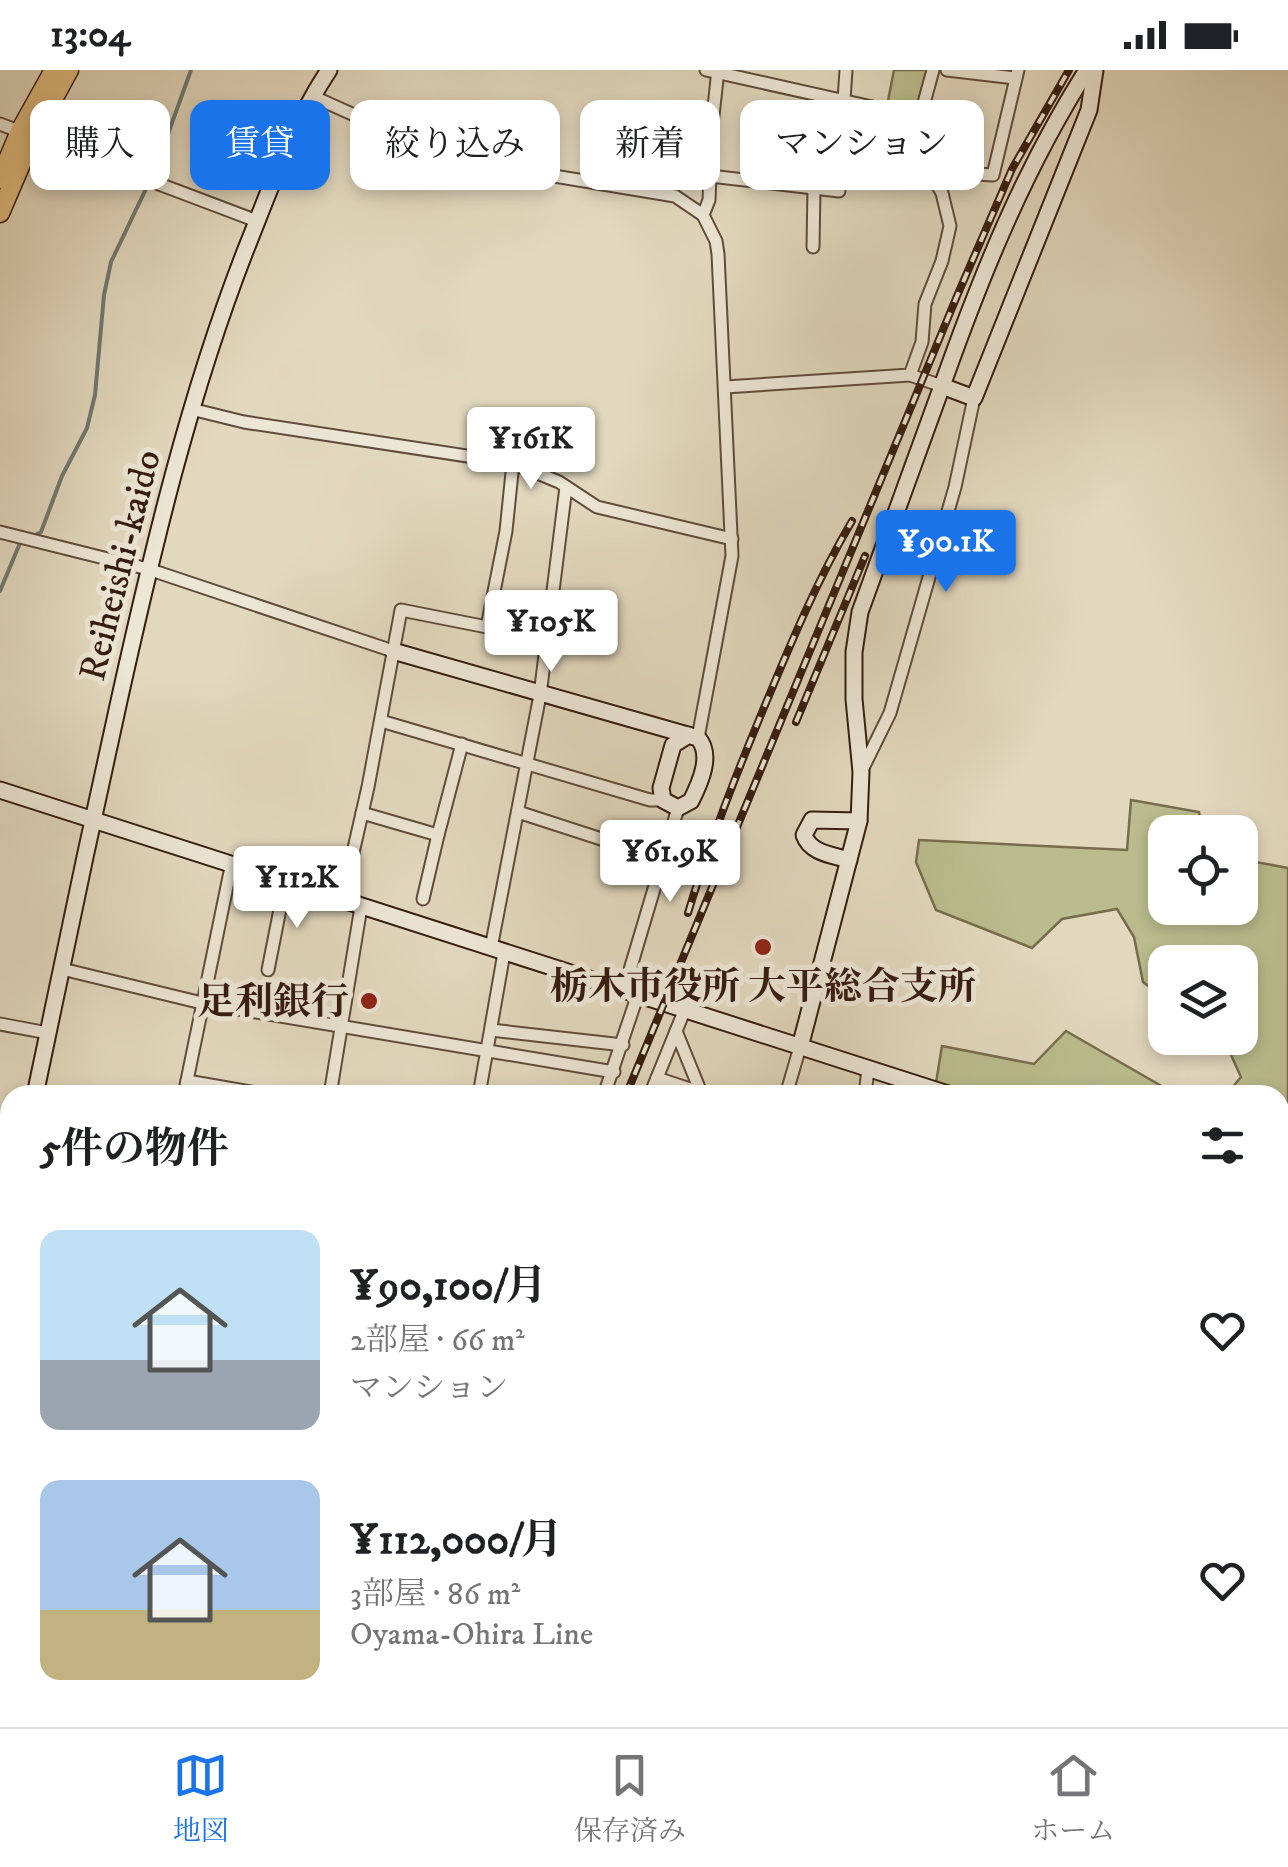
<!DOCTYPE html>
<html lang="ja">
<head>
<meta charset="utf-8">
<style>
  :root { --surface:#fff; --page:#f6f6f6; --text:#202124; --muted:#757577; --line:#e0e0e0; --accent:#1a73e8 }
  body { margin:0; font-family:"IM FELL DW Pica","Noto Serif JP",serif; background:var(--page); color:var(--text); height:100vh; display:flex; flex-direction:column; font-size:38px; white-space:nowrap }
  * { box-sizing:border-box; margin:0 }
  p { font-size:32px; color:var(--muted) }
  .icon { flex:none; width:55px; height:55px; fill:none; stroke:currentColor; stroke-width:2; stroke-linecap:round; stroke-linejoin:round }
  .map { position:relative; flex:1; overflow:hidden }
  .side { position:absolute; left:0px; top:1015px; width:1290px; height:642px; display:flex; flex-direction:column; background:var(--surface); border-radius:30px 30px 0 0; box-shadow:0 5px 15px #0003 }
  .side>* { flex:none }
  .banner { position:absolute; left:30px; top:30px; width:1230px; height:90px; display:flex; gap:20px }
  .fabs { position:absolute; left:1148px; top:745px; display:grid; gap:20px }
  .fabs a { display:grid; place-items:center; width:110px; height:110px; border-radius:20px; background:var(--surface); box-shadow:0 5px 15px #0003; font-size:50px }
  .price { position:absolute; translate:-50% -85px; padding:0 22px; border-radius:10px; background:#fff; color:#222; font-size:32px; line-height:65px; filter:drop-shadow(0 2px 5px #0008) }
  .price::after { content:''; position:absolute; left:50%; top:60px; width:30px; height:22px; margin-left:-15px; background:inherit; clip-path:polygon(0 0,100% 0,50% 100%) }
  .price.active { background:var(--accent); color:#fff }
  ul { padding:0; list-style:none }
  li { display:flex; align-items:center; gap:30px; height:250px; padding:0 40px }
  li span { display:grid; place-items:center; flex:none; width:280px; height:200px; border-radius:20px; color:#555 }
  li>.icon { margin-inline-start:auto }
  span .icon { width:120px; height:120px; fill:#fffc; stroke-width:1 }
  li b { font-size:42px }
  h2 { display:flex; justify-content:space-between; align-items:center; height:120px; padding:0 40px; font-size:42px }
  .pill { padding:0 35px; border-radius:20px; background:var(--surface); box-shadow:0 5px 15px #0003; font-size:35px; line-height:90px }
  .pill.active { background:var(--accent); color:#fff }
  .status { display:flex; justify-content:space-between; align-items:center; height:70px; padding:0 50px; background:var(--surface); direction:ltr }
  .status svg { height:28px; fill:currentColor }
  .menu { display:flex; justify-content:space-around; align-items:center; height:140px; border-top:2px solid var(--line); background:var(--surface); font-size:28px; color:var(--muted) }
  .menu a { display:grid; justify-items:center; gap:5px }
  .menu .active { color:var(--accent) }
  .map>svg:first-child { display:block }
  .green { fill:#babc8d; stroke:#786c4e; stroke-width:2.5 }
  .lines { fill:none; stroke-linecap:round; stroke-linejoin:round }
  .stream { stroke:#707a73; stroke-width:4 }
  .street-casing { stroke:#614b3a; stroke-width:15 }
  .secondary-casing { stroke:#361c0e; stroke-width:19 }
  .primary-casing { stroke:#361c0e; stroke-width:21 }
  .street { stroke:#ece6d5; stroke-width:11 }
  .secondary { stroke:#ece6d5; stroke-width:15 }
  .primary { stroke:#e1bc7f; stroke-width:18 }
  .rail-casing { stroke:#361c0e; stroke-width:8 }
  .rail { stroke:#ece6d5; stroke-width:4; stroke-dasharray:11; stroke-linecap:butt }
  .poi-dot { fill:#8f2418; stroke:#ece6d5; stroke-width:4 }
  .labels { text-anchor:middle; stroke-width:10; stroke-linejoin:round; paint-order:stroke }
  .street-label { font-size:38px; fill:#361c0e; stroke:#ece6d5 }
  .poi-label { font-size:38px; font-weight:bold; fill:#361c0e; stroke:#ece6d5 }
</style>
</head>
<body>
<div class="status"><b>13:04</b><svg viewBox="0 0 49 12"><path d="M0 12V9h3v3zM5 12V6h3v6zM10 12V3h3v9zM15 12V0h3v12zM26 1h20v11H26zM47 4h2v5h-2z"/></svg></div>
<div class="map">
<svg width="1288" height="1657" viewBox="0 0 1288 1657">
  <rect width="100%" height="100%" fill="#e2d8be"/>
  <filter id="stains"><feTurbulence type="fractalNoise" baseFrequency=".002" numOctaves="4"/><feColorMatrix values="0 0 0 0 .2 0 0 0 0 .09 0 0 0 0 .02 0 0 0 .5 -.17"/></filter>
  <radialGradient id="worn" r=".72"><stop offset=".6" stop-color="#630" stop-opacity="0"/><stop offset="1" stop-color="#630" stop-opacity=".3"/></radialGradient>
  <g class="green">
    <path d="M894,0H927L914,46L907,47L887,36Z"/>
    <path d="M1131,730L1199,742L1202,762H1165V838H1240V789L1288,798V1106L1280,1104V1025H1226L1241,1007L1227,976L1216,968H1240V892H1165V929L1143,912L1134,867L1117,839L1062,849L1032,878L936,840L916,792L919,770L1127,780Z"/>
    <path d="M1066,961L1177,1025H934L942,976L1034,994Z"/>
  </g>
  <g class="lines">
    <g class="stream">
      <path d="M32,467L41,462L62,406L87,358L95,325L104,225L111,192L155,100L191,0"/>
      <path d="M0,521L20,473L24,471"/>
    </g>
    <defs>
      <g id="street">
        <path d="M706,0L872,37L890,44L906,59L942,123L950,156L942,191L925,234L922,272L910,305L725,317"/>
        <path d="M947,0L1015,8"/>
        <path d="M312,26L403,67L475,93L675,126L703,145L716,171L718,184L732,486L698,668"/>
        <path d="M844,30L846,0"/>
        <path d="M872,37L866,93L871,99L933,107"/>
        <path d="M0,54L257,151"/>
        <path d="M906,59L921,44L933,0"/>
        <path d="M929,101L993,105L1018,0"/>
        <path d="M710,106L839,121"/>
        <path d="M703,145L709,130L712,55L718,0"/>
        <path d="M813,177L814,118"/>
        <path d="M910,305L942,316"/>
        <path d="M191,339L244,352L513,393L559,412L597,437L732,469"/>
        <path d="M0,462L148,499L393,581"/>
        <path d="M488,553L548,563"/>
        <path d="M381,651L650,730H663"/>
        <path d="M861,702L890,643L955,417L974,328"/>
        <path d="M518,742L663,789"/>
        <path d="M362,743L438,765L462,674"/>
        <path d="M423,829L438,765"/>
        <path d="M342,831L368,717L401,540L487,557L506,461L513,393"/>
        <path d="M491,878L540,625L566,417"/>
        <path d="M62,899L202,933L614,1002"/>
        <path d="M268,900L285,814"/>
        <path d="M624,920L678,738"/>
        <path d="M0,954L48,963"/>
        <path d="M491,960L623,975"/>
        <path d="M676,961L702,1025"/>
        <path d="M657,1008L705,1024"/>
        <path d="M187,1011L269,1025"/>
        <path d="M184,1025L231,797"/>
        <path d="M330,1025L361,837"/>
        <path d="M479,1025L504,883"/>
        <path d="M604,1025L638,924"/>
        <path d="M650,1025L685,939"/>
        <path d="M786,1025L800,977"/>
        <path d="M865,1025L868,999"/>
        <path d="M0,1131L10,1133"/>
        <path d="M0,1312L10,1314"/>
        <path d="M0,1403L10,1404"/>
        <path d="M1280,1403L1288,1322"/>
        <path d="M1280,1465H1288"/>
        <path d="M0,1496L10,1498"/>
        <path d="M1280,1563L1288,1564"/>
        <path d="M587,1648L664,1655"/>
        <path d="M665,1653L706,1657"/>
        <path d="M53,1657L56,1648"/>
        <path d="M348,1657L352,1648"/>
        <path d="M375,1657L379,1648"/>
        <path d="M476,1657V1648"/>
        <path d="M503,1657L504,1648"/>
        <path d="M794,1657L795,1648"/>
        <path d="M1006,1657L1007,1648"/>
        <path d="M1166,1657V1648"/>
        <path d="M1255,1657V1648"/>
      </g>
      <g id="secondary">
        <path d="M942,316C981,206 1024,99 1087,0"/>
        <path d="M393,581L698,668C713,685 700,713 691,731L678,738L663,730L661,718L673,675L689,665"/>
        <path d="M0,720L951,1025"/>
        <path d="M849,790C832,785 810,783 804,765L812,750L859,751"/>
        <path d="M800,977L859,751L861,702L854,629V582L860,542L942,316L974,328L1089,40L1095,0"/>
        <path d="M35,1025C62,894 90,762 119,631C153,478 189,325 246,179C270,119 293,54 329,0"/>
        <path d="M1280,1129L1288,1132"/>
        <path d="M0,1192L10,1145"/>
        <path d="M0,1631L10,1632"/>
        <path d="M180,1648L286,1657"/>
      </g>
      <g id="primary">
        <path d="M0,109L20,61L54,0"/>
        <path d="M0,143L33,66L69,0"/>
      </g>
    </defs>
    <use href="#street" class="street-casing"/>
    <use href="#secondary" class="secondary-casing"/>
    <use href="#primary" class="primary-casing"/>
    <use href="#street" class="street"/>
    <use href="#secondary" class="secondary"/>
    <use href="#primary" class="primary"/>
    <defs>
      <g id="rail">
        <path d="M796,652L865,486"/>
        <path d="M688,843C709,773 735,707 763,640C790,575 816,512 852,451"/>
        <path d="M626,1025L957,226L1012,99L1069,0"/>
        <path d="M363,1657L366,1648"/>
      </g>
    </defs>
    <use href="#rail" class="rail-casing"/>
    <use href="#rail" class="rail"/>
  </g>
  <g class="poi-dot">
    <circle cx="763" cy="877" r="10"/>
    <circle cx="369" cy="931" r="10"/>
  </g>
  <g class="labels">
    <g class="street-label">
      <text transform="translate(119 495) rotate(-76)" y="13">Reiheishi-kaido</text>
    </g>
    <g class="poi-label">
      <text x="763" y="929">栃木市役所 大平総合支所</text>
      <text x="349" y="944" text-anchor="end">足利銀行</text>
    </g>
  </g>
  <rect width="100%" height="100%" filter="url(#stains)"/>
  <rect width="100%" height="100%" fill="url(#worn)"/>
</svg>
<div class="fabs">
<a><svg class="icon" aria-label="locate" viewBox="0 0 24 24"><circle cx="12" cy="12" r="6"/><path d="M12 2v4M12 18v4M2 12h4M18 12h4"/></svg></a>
<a><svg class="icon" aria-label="layers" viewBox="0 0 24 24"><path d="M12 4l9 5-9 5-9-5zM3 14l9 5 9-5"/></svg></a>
</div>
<b class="price" style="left:531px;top:422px">¥161K</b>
<b class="price active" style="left:946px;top:525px">¥90.1K</b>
<b class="price" style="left:551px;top:605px">¥105K</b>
<b class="price" style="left:670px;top:835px">¥61.9K</b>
<b class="price" style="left:297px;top:861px">¥112K</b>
<div class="banner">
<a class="pill">購入</a>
<a class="pill active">賃貸</a>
<a class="pill">絞り込み</a>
<a class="pill">新着</a>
<a class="pill">マンション</a>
</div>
<section class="side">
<h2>5件の物件<svg class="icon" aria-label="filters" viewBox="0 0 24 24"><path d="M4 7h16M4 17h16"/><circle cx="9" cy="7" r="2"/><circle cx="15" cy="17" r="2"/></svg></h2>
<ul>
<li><span style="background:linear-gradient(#bfe0f5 65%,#9aa5b1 0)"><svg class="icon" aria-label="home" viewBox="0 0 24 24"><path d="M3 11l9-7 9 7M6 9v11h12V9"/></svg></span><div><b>¥90,100/月</b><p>2部屋 · 66 m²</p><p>マンション</p></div><svg class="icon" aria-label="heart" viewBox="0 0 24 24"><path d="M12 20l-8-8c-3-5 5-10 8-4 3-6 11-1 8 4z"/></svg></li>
<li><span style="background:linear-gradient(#a9c7e8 65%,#c2b280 0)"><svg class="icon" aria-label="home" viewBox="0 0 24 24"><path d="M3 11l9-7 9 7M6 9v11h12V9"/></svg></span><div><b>¥112,000/月</b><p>3部屋 · 86 m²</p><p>Oyama-Ohira Line</p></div><svg class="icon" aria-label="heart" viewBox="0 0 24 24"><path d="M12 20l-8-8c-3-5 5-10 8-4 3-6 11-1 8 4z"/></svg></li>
</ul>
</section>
</div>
<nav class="menu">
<a class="active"><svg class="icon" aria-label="map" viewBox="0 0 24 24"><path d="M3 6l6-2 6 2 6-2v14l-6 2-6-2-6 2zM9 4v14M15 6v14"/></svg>地図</a>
<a><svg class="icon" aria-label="saved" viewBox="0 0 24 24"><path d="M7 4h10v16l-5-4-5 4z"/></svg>保存済み</a>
<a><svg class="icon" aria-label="home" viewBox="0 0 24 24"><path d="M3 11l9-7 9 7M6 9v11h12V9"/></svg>ホーム</a>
</nav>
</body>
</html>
